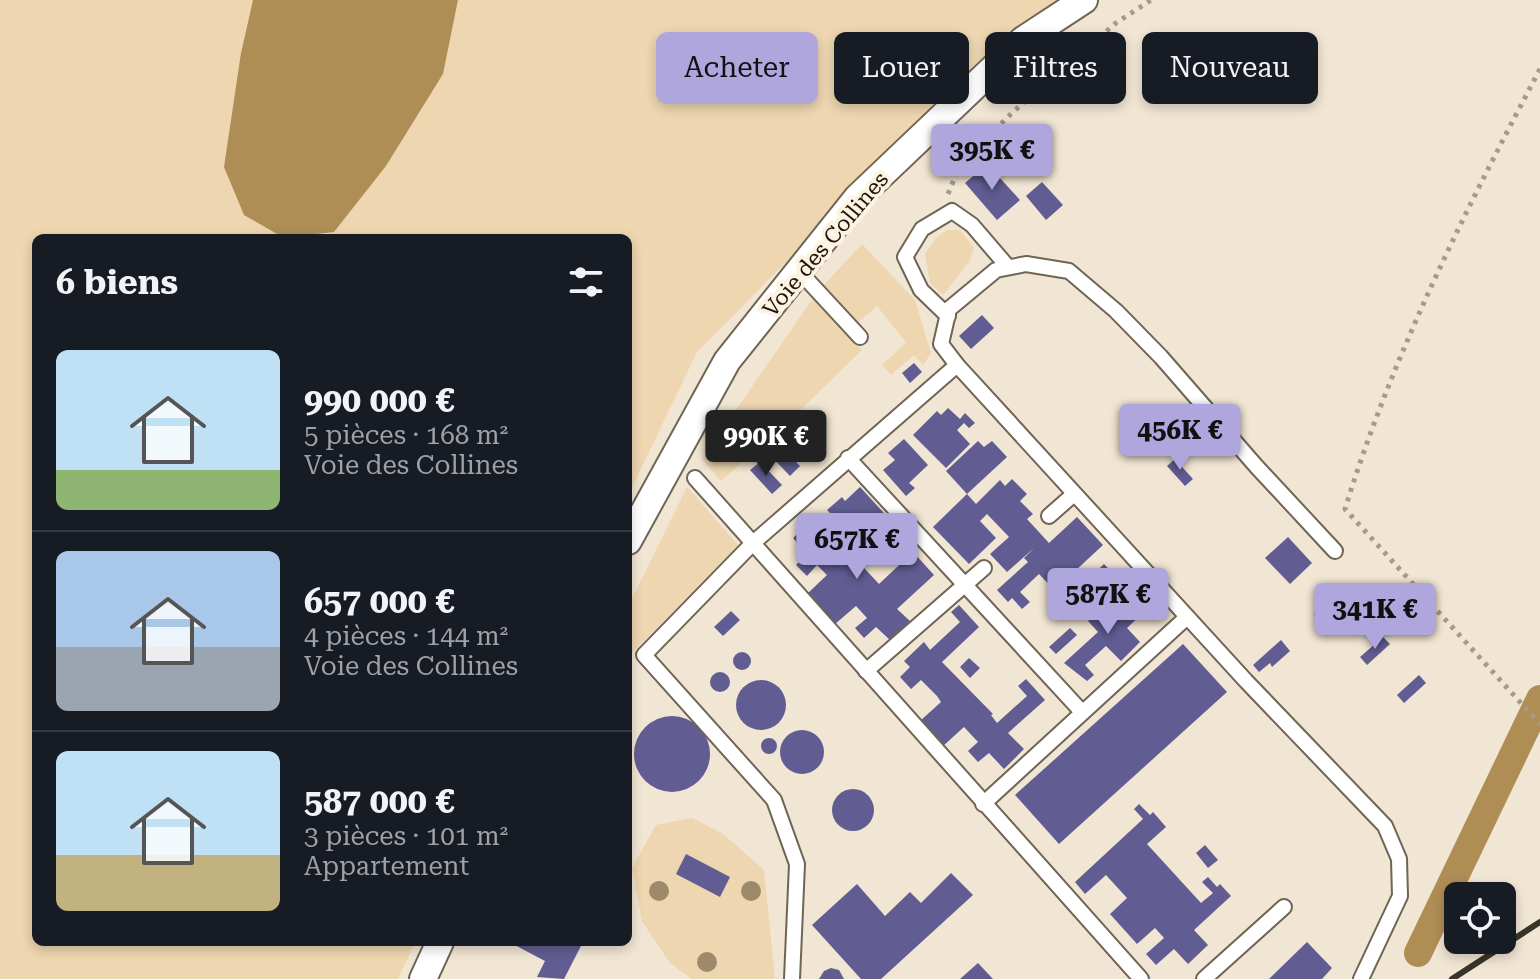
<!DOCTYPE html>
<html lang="fr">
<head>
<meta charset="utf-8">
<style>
  :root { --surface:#171b24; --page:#20242c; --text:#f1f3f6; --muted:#9ea1a6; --line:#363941; --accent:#aea6dd }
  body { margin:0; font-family:"Roboto Serif",serif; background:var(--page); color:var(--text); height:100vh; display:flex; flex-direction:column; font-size:30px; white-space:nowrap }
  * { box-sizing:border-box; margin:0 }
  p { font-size:26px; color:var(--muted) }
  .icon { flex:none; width:44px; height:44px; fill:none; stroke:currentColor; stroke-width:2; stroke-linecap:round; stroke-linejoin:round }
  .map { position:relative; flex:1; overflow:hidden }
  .panel { position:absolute; left:32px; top:234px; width:600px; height:712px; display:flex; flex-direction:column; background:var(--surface); border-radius:12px; box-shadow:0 4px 12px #0003 }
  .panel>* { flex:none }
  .hud { position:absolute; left:656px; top:32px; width:760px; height:72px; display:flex; gap:16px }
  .controls { position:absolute; left:1444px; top:882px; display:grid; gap:16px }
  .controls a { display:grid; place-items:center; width:72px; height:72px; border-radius:12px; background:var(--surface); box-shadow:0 4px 12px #0003; font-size:40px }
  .price { position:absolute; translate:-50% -68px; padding:0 18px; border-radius:8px; background:var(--accent); color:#111; font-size:26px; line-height:52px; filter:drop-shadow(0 2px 4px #0008) }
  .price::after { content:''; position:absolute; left:50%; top:48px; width:24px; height:18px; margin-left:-12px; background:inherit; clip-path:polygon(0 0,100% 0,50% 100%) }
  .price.selected { background:#222; color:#fff }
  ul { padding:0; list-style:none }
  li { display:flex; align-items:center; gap:24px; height:200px; padding:0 24px }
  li+li { border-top:2px solid var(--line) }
  li span { display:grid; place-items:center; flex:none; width:224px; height:160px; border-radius:12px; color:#555 }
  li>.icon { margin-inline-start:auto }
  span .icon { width:96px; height:96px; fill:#fffc; stroke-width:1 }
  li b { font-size:34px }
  h2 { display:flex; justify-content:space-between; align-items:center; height:96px; padding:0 24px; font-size:34px }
  .tag { padding:0 28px; border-radius:12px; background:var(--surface); box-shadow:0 4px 12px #0003; font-size:28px; line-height:72px }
  .tag.selected { background:var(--accent); color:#111 }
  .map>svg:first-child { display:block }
  .green { fill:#edd6b0 }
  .water { fill:#af8e56 }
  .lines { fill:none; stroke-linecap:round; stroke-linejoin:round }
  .canal { stroke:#af8e56; stroke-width:28 }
  .building { fill:#615d92 }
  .lane-casing { stroke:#6f6555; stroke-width:18 }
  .street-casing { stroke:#6f6555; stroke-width:30 }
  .path { stroke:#a49b8d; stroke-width:5; stroke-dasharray:4 6; stroke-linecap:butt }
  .lane { stroke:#fff; stroke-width:14 }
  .street { stroke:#fff; stroke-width:26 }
  .rail { stroke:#39342b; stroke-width:6 }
  .tree { fill:#9d8a6a }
  .labels { text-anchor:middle; stroke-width:8; stroke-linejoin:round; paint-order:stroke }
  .street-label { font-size:22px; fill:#1a160f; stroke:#fef2e0 }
</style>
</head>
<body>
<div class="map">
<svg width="1540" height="979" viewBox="0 0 1540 979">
  <rect width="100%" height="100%" fill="#f1e5d3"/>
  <g class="green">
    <path d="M0,0H253L241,53L244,215L284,238H36V942H415L398,979H0Z"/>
    <path d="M458,0H1072L938,108L697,352L628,496V238H301L334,232L386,166L443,74Z"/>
    <path d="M947,230H960L974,248L969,262L943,295L930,283L925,254L935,239Z"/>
    <path d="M862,244L915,300L931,353L923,365L914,355L891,375L882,365L906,343L904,340L877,306L855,325L823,286Z"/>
    <path d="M814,297L862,350L793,417L721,481L702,459Z"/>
    <path d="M687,487L738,545L628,657V607Z"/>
    <path d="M692,818L723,834L764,870L775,979H692L670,963L642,921L632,868L656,825Z"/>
  </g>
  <path class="water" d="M253,0H458L443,74L386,166L334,232L284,238L244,215L224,167L241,53Z"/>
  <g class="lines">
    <path class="canal" d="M1418,953L1540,699"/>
  </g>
  <g class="building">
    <path d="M987,164L1020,200L997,220L965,183Z"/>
    <path d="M1042,182L1063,205L1046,220L1026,196Z"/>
    <path d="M982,315L994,328L971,349L959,336Z"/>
    <path d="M914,363L922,372L910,383L902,373Z"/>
    <path d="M948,408L960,419L965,413L975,423L969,428L964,423L957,430L970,444L946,468L913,435L937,411L941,415Z"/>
    <path d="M904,439L928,465L909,483L915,488L906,496L883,470L895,460L888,453Z"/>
    <path d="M978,441L984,447L992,441L1007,457L967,494L976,504L1000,480L1005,486L1012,479L1027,494L1020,501L1033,514L1027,519L1049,543L1077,517L1103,545L1075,571L1077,574L1057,593L1039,574L1020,592L1030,602L1022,609L1012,598L1008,602L997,590L1028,562L1024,558L1034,548L1007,572L990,554L1009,537L987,514L980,521L996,538L969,564L933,527L967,494L946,471Z"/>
    <path d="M779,445L800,466L790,476L769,454Z"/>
    <path d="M1175,459L1193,479L1185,486L1167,466Z"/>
    <path d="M760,462L782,485L772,494L750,470Z"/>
    <path d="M860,487L884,513L866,530L863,526L852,536L827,510L842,497L845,501Z"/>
    <path d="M819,514L851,548L860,540L863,543L851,554L879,584L913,552L934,575L897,609L910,621L890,640L876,627L864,638L855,628L867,618L856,606L835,624L807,594L827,575L817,565L807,576L796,565L807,554L793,538Z"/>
    <path d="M1288,537L1312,563L1290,584L1265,558Z"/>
    <path d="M1104,564L1121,582L1082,619L1059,594L1073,581L1079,588Z"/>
    <path d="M1112,598L1122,608L1115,616L1117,618L1136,600L1146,610L1127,628L1140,642L1121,661L1106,646L1085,665L1094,675L1087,681L1064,663L1098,632L1088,621Z"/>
    <path d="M959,605L979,627L942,662L993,714L991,715L997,723L1027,696L1018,686L1026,679L1045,700L1008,733L1024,749L1004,769L989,753L978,762L968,751L978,742L964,727L943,746L920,721L941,702L937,696L921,680L911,689L900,677L910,667L904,661L924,642L930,650L960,622L951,612Z"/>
    <path d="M731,611L740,620L723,636L714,627Z"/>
    <path d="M1070,628L1077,635L1056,654L1049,647Z"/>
    <path d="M1383,637L1390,644L1367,665L1360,657Z"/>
    <path d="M1281,640L1290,651L1272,667L1270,663L1259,672L1253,665Z"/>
    <path d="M1183,644L1227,692L1059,844L1015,795Z"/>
    <circle cx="742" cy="661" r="9"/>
    <path d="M969,658L980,668L970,678L960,667Z"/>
    <circle cx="720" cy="682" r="10"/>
    <path d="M1419,675L1426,683L1404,703L1397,695Z"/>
    <circle cx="761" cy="705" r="25"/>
    <circle cx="672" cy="754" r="38"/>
    <circle cx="802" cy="752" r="22"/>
    <circle cx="769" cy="746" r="8"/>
    <circle cx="853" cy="810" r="21"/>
    <path d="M1139,804L1150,815L1153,812L1166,827L1147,844L1201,903L1213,893L1202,882L1208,877L1217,887L1220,884L1231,896L1194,930L1208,945L1188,964L1174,949L1156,965L1146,954L1164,938L1155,928L1137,944L1110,914L1127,898L1106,875L1085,894L1075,882L1143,819L1134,809Z"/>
    <path d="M1205,845L1218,860L1208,868L1196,853Z"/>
    <path d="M686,854L730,877L720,897L676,874Z"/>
    <path d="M951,873L973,895L881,979H861L812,925L857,884L885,916L910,892L921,903Z"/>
    <path d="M509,942H583L564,979L537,977L545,961Z"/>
    <path d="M1307,942L1332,968L1322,979H1269Z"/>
    <path d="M978,963L993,979H960Z"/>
    <path d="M831,968L839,970L844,979H819L824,971Z"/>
  </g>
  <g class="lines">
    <defs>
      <g id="lane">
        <path d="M799,271L860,337"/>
        <path d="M948,316L921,290L905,257L922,229L952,211L972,225L1008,267"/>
        <path d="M848,458L1082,712"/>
        <path d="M695,478L1141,979"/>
        <path d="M1049,516L1074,494"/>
        <path d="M1335,551L1256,466L1161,357L1116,311L1069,271L1026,264L996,270L949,309L941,344L957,365L1246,681L1385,826L1399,859L1400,896L1361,979"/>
        <path d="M866,671L984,568"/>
        <path d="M983,804L1187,617"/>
        <path d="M792,979L797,864L774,800L644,655L753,543L957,365"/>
        <path d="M1204,979L1284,907"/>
      </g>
      <g id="street">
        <path d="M628,541L727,361L857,198L1023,40L1084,0"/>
        <path d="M423,979L440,942"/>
      </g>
    </defs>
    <use href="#lane" class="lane-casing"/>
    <use href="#street" class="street-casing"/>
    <g class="path">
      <path d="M1540,69C1465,211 1392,356 1345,509L1540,724"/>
      <path d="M948,194L961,163L1013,112L1116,23L1151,0"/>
    </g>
    <use href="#lane" class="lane"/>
    <use href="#street" class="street"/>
    <path class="rail" d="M1452,979L1540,922"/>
  </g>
  <g class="tree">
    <circle cx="1324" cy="614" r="10"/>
    <circle cx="659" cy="891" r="10"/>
    <circle cx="751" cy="891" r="10"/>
    <circle cx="707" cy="962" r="10"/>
  </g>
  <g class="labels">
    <g class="street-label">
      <text transform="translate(825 244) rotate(-50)" y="8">Voie des Collines</text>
    </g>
  </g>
</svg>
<div class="controls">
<a><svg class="icon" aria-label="locate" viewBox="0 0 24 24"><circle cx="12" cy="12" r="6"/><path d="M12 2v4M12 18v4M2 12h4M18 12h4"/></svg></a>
</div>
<b class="price" style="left:992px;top:192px">395K €</b>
<b class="price" style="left:1180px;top:472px">456K €</b>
<b class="price selected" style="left:766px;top:478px">990K €</b>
<b class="price" style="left:857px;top:581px">657K €</b>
<b class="price" style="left:1108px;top:636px">587K €</b>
<b class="price" style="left:1375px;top:651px">341K €</b>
<div class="hud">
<a class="tag selected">Acheter</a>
<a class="tag">Louer</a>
<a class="tag">Filtres</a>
<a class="tag">Nouveau</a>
</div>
<section class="panel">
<h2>6 biens<svg class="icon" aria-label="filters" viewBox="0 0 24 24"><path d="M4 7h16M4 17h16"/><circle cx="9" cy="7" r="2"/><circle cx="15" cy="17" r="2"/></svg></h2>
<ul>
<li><span style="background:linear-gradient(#bfe0f5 75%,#8fb573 0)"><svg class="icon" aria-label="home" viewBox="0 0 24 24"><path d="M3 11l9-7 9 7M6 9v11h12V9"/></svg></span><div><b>990 000 €</b><p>5 pièces · 168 m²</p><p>Voie des Collines</p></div></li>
<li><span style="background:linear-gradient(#a9c7e8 60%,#9aa5b1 0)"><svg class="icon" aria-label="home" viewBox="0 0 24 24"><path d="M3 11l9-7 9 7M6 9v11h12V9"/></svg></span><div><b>657 000 €</b><p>4 pièces · 144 m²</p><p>Voie des Collines</p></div></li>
<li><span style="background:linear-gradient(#bfe0f5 65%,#c2b280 0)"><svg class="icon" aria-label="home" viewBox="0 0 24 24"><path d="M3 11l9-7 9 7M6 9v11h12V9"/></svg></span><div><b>587 000 €</b><p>3 pièces · 101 m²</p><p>Appartement</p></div></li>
</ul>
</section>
</div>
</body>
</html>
